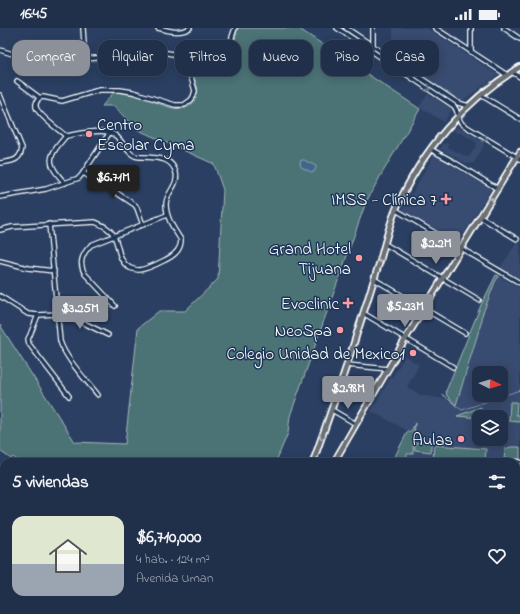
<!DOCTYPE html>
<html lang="es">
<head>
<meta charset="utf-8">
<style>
  :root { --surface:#202f4a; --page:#2d3b54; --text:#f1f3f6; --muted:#a2a9b5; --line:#3d4a62; --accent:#8c9099 }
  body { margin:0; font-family:"Indie Flower",sans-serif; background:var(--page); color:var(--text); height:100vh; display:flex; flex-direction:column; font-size:15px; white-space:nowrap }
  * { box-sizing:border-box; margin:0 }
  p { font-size:13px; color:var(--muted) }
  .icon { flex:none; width:22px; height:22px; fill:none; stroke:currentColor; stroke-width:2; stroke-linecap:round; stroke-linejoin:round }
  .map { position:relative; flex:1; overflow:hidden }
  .drawer { position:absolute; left:0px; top:430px; width:520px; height:156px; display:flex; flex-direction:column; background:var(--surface); border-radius:12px 12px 0 0; box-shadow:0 2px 10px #0003,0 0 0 1px var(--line) }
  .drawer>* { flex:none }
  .banner { position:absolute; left:12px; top:12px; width:496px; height:36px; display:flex; gap:8px }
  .needle { width:26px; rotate:95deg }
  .buttons { position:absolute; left:472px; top:338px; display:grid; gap:8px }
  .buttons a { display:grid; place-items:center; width:36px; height:36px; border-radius:8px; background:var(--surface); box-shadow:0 2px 10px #0003,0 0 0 1px var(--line); font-size:20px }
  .price { position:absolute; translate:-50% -34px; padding:0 9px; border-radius:4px; background:var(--accent); color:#fff; font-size:13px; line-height:26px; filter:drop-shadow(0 1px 2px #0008) }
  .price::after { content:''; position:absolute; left:50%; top:24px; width:12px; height:9px; margin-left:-6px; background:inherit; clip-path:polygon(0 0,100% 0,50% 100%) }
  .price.active { background:#222; color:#fff }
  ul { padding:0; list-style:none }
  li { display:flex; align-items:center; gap:12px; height:100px; padding:0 12px }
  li+li { border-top:1px solid var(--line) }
  li span { display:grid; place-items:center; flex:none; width:112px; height:80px; border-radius:12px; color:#555 }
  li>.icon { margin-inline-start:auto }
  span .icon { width:48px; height:48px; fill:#fffc; stroke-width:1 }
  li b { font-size:17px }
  h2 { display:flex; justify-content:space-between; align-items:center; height:48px; padding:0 12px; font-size:17px }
  .tag { padding:0 14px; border-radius:12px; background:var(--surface); box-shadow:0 2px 10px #0003,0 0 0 1px var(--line); font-size:14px; line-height:36px }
  .tag.active { background:var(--accent); color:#fff }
  .status { display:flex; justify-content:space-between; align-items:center; height:28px; padding:0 20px; background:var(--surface); direction:ltr }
  .status svg { height:11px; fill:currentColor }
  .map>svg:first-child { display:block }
  .built { fill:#394b6f; fill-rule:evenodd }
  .green { fill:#4b7275; stroke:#a5b8ba }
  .water { fill:#416688; stroke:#8da3b8 }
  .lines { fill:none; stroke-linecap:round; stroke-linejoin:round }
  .stream { stroke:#8da3b8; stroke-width:1 }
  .minor-casing { stroke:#fff; stroke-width:6 }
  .major-casing { stroke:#fff; stroke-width:8 }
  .minor { stroke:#1d3557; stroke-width:3.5 }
  .major { stroke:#6b6f75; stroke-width:4.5 }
  .rail-casing { stroke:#fff; stroke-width:2.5 }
  .rail { stroke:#1d3557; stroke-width:1; stroke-dasharray:3; stroke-linecap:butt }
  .oneway { stroke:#6c7c92 }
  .oneway2 { stroke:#bcbec1 }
  .poi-dot { fill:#ff9aa2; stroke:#1d3557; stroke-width:1.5 }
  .labels { text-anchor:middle; stroke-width:3; stroke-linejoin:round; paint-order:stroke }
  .poi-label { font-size:17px; fill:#fff; stroke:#1d3557; text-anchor:end }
</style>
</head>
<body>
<div class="status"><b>16:45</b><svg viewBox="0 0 49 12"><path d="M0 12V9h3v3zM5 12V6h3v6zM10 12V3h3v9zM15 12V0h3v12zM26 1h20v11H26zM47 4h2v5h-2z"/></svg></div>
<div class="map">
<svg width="520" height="586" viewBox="0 0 520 586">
  <rect width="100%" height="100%" fill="#2a3f62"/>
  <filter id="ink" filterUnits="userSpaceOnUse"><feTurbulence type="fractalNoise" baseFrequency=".025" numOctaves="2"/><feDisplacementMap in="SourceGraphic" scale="8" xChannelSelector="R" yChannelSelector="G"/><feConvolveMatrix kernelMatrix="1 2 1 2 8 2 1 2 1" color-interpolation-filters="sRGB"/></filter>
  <g filter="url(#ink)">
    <g class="built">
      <path d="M393,0H427L498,47L464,72L461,73L458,72L443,63L422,48L413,44L396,32L393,29Z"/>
      <path d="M428,66L452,81L444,94L419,79Z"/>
      <path d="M457,99L483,114V116L484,117L474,135L468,136L440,121L443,116L447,115L449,117L448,119L467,129H469L477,116L476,114L459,104L458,106L456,105L454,102Z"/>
      <path d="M434,127L491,161L459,214L402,182Z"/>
      <path d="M520,210V252L500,240Z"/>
      <path d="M499,248L520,260V361L462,381L456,377L482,292L481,290L495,254ZM479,345H501V367H479Z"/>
      <path d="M405,328L419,337L407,359L421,367L446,371L456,379L462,383L520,363V515H516V434H392L408,403L371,383L391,349H392ZM479,389H501V411H479Z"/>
      <path d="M296,582H333L337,586H296Z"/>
      <path d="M384,582H441L435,586H387Z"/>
    </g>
    <g class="green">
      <path d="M238,0H298L420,81L381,147L366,174L290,388L288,405L277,431L284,434H20L13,429L11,431L0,423V297L75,414L125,416L138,300L159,283H185L218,251L223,162L214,136L136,101L114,78H102L114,64C125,65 135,67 145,70C162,76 191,93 197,65C200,56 190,48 191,39C202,32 215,47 227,35C234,28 234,10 238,0Z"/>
      <path d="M496,247L499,248L495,254L481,290L482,292L456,377L447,368L446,363L481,277Z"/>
      <path d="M510,374H517L516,387H520V394L509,393Z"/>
      <path d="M481,379L480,387L479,390L457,388Z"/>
      <path d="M415,395L413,426H407L406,434H392L408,403L411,404Z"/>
      <path d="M425,413L431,414V424L415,422V415Z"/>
      <path d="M434,417L486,421L485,434H433Z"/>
      <path d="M511,419H520V431L509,430L504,432L505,421Z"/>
      <rect x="516" y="447" width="4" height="29"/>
      <path d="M516,481L520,482V515H516Z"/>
      <path d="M520,575V586H491L502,582H516V577Z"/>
      <path d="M158,582H253L252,586H156Z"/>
    </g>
    <path class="water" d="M301,132H304L316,138V140L314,144H311L301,139L300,135Z"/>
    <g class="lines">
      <path class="stream" d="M442,366L456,378L462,382L520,362"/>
      <defs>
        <g id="minor">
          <path d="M83,0L85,31"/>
          <path d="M158,0C169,3 180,6 190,0"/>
          <path d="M337,0L454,78C459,84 457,90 462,96L520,131"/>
          <path d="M346,0L458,75L469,78"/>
          <path d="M373,0V19"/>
          <path d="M435,0L507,47"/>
          <path d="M471,0V24"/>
          <path d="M504,0L520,11"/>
          <path d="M0,22L28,31L51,36H59L85,31L162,24L173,26L190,34L218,37L224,33L228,27L232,9L235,0"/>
          <path d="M512,44L520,49"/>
          <path d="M17,53L40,70"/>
          <path d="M0,67L22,120C20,134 11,133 0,135"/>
          <path d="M481,67L520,91"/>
          <path d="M66,108C59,102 38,87 36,79C35,75 37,73 39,70L43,69L62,73L99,62H120L133,64L175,77H184L191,72L193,69L195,63L186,32"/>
          <path d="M430,121L452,133L498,161"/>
          <path d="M83,145L111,161L135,177L137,180L143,197"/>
          <path d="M65,155C45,134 48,129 66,108"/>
          <path d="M0,169L46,161L79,150L83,145L110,104"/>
          <path d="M396,182L520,255"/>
          <path d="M480,189L517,211"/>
          <path d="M49,196L60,313C65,330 87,353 98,367"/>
          <path d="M0,202L12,199L95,194C102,197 110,200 114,208C120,220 117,232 130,240C133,241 136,242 139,242C148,241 159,235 167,231C175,227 181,221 181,212C174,201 166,190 166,176C166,165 179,157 176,145C172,129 157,130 144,129C141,129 137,129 135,128C125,125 122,107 108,104C98,101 77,106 66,108"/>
          <path d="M385,216L479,272"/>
          <path d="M0,233L28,240L54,243"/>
          <path d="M374,251L465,305"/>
          <path d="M0,268L28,286L38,287L57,286L84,295L108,307"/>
          <path d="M115,278L85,246C78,235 82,226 91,217L167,187"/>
          <path d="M363,285L453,339"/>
          <path d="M38,287L30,307L28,311L29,316L69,368"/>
          <path d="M347,337L388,341"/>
          <path d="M332,382L356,396"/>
          <path d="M506,434H520"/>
          <path d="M0,449L4,452"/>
          <path d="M0,460L4,459"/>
          <path d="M516,478H520"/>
          <path d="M0,494L4,493"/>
          <path d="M0,544L4,543"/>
          <path d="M361,582L362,586"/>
          <path d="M379,582L381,586"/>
          <path d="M345,586V582"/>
          <path d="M441,586L447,582"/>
        </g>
        <g id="major">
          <path d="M313,434C328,391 344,348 357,305C365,281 372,257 380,233C385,215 389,197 396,181C422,122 465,72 520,39"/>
          <path d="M334,434L406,310L520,124"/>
          <path d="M516,568L520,566"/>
          <path d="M516,572L520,571"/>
          <path d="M0,576L4,575"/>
          <path d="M0,581H4"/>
          <path d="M84,582L87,586"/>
          <path d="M90,582L92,586"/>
          <path d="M285,582V586"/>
          <path d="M291,582V586"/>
          <path d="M466,586L477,582"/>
          <path d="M479,586L489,582"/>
        </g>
      </defs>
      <use href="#minor" class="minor-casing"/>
      <use href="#major" class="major-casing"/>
      <use href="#minor" class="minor"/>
      <use href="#major" class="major"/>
      <defs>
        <path id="rail" d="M506,586L520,581"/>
      </defs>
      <use href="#rail" class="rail-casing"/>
      <use href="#rail" class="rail"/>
    </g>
    <defs><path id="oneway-chevron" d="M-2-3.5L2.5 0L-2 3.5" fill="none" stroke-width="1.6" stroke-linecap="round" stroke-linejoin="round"/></defs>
    <g class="oneway">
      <use href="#oneway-chevron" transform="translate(428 60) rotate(34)"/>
      <use href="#oneway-chevron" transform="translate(485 111) rotate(31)"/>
    </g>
    <g class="oneway2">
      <use href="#oneway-chevron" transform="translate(491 172) rotate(-57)"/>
      <use href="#oneway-chevron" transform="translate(380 232) rotate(106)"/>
      <use href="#oneway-chevron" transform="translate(322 409) rotate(110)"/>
    </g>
  </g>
  <g class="poi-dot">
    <circle cx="89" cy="106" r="4"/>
    <path d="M444 165h4v4h4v4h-4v4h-4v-4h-4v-4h4z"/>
    <circle cx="359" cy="230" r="4"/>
    <path d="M346 269h4v4h4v4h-4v4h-4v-4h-4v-4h4z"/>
    <circle cx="340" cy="302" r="4"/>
    <circle cx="413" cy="325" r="4"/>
    <circle cx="461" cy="411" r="4"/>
  </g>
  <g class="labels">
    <g class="poi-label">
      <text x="97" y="102" text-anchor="start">Centro<tspan x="97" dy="20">Escolar Cyma</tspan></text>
      <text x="437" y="177">IMSS - Clínica 7</text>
      <text x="351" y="226">Grand Hotel<tspan x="351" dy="20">Tijuana</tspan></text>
      <text x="339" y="281">Evoclinic</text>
      <text x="332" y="308">NeoSpa</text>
      <text x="405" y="331">Colegio Unidad de Mexico1</text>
      <text x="453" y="417">Aulas</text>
    </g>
  </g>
</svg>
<div class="buttons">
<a><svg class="needle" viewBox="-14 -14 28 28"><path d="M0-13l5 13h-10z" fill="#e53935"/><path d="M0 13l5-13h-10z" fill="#a2a9b5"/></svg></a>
<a><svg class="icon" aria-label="layers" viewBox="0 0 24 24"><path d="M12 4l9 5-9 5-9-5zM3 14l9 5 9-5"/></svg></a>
</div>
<b class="price active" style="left:113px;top:171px">$6.71M</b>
<b class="price" style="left:436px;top:237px">$2.2M</b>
<b class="price" style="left:405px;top:300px">$5.23M</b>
<b class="price" style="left:80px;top:302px">$3.25M</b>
<b class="price" style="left:348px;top:382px">$2.98M</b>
<div class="banner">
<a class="tag active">Comprar</a>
<a class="tag">Alquilar</a>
<a class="tag">Filtros</a>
<a class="tag">Nuevo</a>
<a class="tag">Piso</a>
<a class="tag">Casa</a>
</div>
<section class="drawer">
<h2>5 viviendas<svg class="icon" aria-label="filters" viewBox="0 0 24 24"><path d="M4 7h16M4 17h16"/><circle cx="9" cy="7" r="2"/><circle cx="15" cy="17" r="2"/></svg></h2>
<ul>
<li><span style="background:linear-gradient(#dfe7d0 60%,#9aa5b1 0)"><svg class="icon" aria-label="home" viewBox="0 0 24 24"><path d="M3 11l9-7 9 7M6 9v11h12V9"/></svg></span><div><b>$6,710,000</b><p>4 hab. · 124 m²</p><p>Avenida Uman</p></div><svg class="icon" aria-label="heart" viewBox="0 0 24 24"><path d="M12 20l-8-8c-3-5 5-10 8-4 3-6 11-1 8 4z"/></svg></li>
</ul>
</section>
</div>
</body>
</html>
